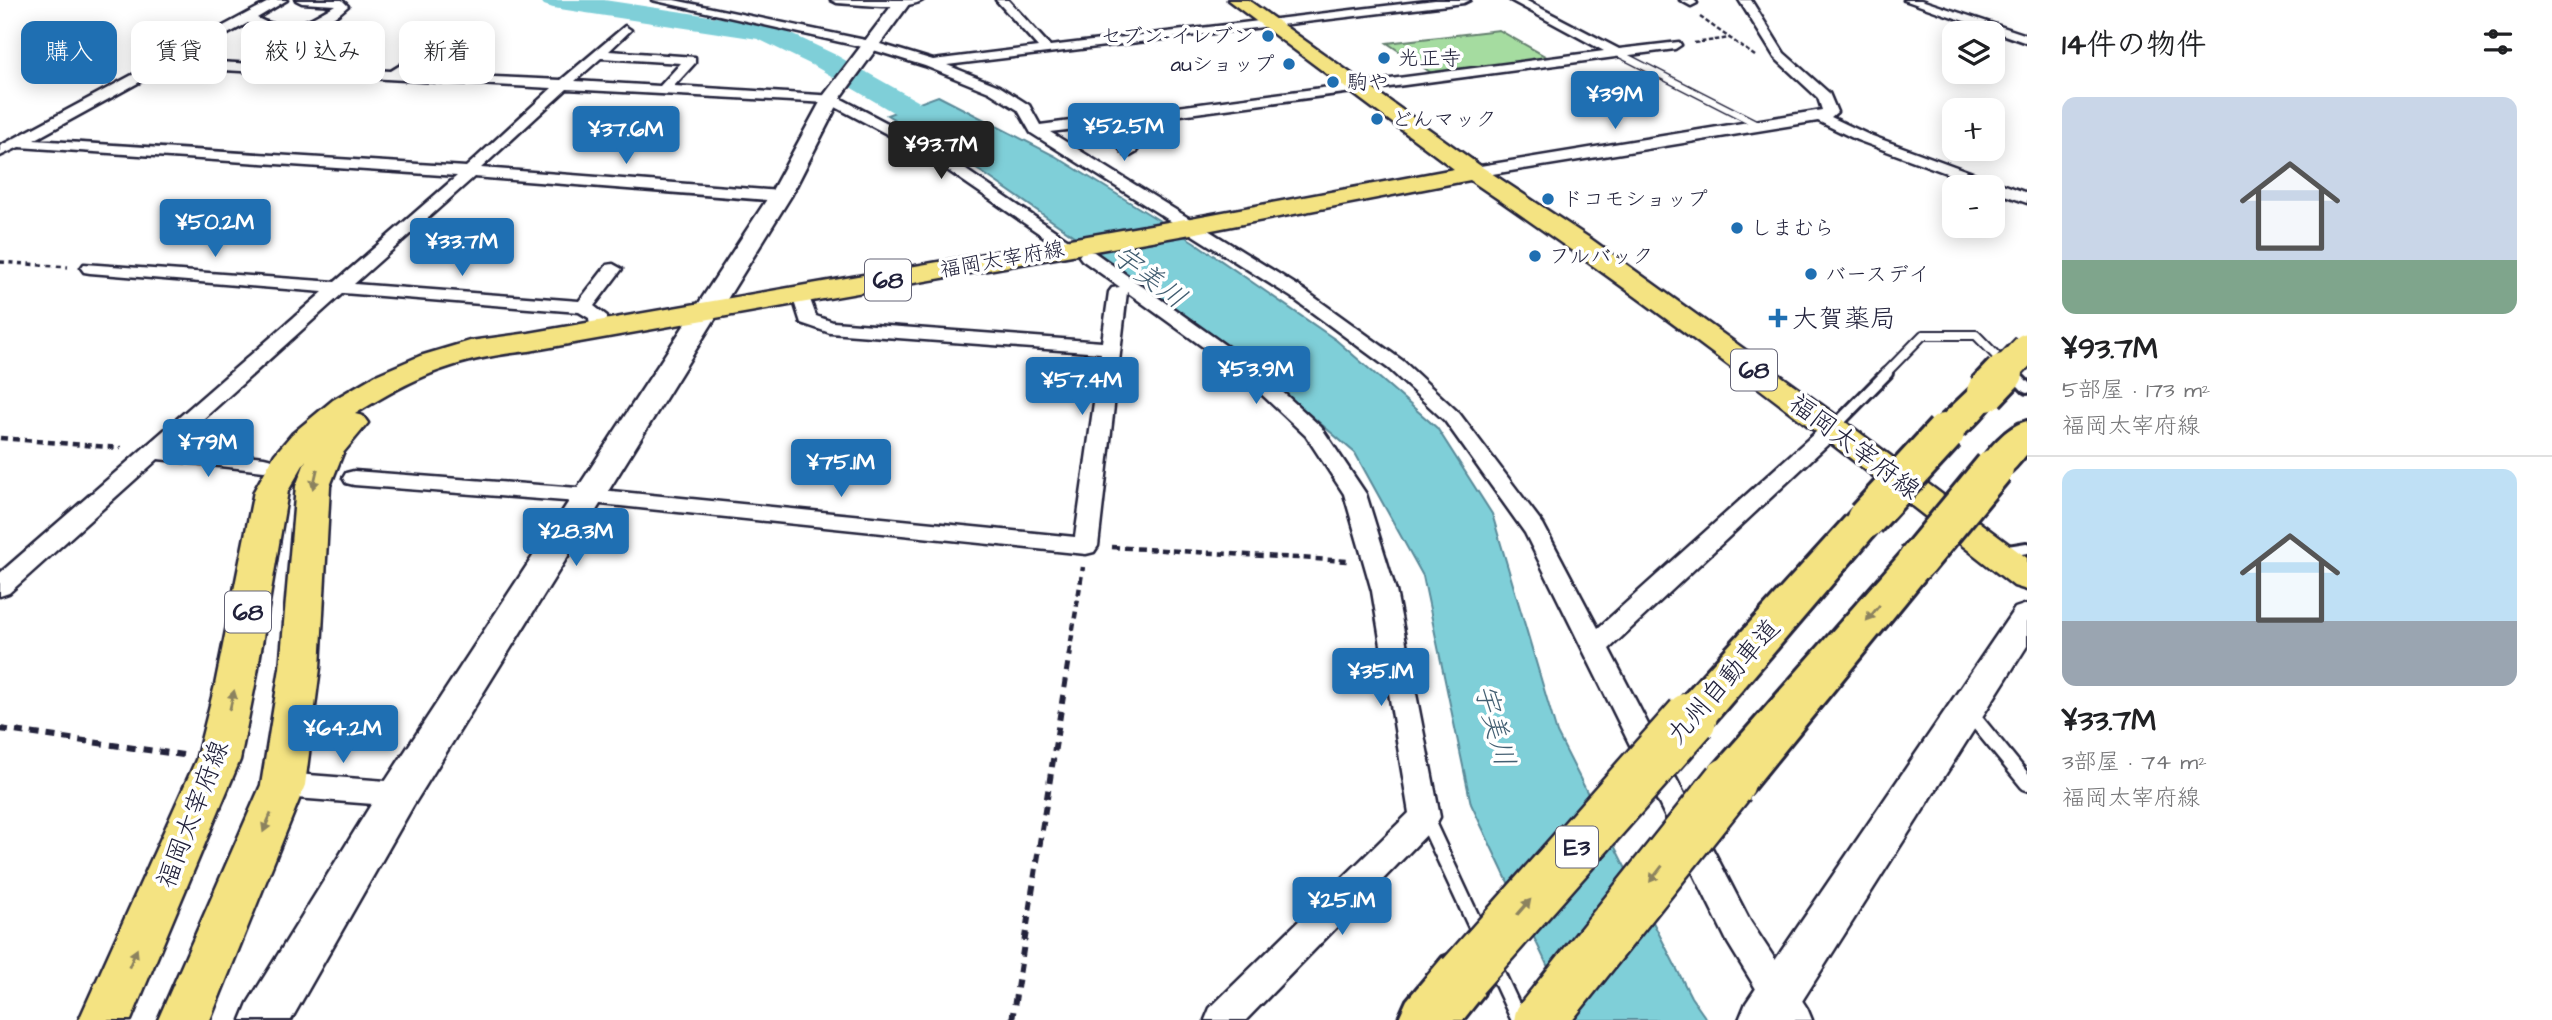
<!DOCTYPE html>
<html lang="ja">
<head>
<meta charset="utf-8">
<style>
  :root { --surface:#fff; --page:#f2f2f2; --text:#202124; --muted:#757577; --line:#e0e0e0; --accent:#1f6fb2 }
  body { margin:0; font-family:"Architects Daughter","Klee One",sans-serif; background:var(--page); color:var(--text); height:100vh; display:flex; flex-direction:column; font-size:26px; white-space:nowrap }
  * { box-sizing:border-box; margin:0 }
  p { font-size:23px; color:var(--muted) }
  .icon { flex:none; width:38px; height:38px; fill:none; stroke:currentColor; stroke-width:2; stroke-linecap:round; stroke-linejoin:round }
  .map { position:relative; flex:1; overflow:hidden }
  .side { display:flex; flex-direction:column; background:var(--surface); width:525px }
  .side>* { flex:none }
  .guide { position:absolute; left:21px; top:21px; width:665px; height:63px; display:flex; gap:14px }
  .fabs { position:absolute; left:1942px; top:21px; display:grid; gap:14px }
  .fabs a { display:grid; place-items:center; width:63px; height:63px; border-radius:14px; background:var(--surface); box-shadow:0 4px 18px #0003; font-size:35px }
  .price { position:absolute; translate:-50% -60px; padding:0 16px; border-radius:7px; background:var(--accent); color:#fff; font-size:23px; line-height:46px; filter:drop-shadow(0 2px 4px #0008) }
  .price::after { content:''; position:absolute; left:50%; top:42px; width:21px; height:16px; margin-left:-10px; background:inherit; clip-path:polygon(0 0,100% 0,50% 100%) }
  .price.selected { background:#222; color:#fff }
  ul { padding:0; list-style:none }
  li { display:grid; align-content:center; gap:14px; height:371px; padding:0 35px }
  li+li { border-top:2px solid var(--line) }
  li span { display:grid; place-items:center; height:217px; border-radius:14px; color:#555 }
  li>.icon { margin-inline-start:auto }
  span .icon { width:126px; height:126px; fill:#fffc; stroke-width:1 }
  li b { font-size:30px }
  h2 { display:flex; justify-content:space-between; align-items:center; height:84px; padding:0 35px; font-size:30px }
  .tag { padding:0 24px; border-radius:14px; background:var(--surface); box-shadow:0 4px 18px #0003; font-size:24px; line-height:63px }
  .tag.selected { background:var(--accent); color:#fff }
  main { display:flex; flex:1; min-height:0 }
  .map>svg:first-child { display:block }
  .green { fill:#a5dca0; stroke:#647f6e; stroke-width:2 }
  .water { fill:#7fcfd8; stroke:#5a8a99; stroke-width:2 }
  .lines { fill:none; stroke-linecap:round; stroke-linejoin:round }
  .river { fill:#7fcfd8; fill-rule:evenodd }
  .lane-far3-casing { stroke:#22223b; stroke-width:9 }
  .lane-far2-casing { stroke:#22223b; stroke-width:12 }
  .lane-far1-casing { stroke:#22223b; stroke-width:16 }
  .lane-casing { stroke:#22223b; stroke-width:19 }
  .street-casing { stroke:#22223b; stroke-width:5 }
  .secondary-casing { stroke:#22223b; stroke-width:5 }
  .primary-casing { stroke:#22223b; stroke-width:5 }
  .highway-casing { stroke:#22223b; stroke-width:6 }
  .path-far3 { stroke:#22223b; stroke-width:2.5; stroke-dasharray:4.5 2.5; stroke-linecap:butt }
  .path-far2 { stroke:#22223b; stroke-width:3.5; stroke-dasharray:5 4.5; stroke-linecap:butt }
  .path-far1 { stroke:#22223b; stroke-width:4.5; stroke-dasharray:7 5; stroke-linecap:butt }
  .path { stroke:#22223b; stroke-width:6; stroke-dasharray:9 7; stroke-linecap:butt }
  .lane-far3 { stroke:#fff; stroke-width:6 }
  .lane-far2 { stroke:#fff; stroke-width:8 }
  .lane-far1 { stroke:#fff; stroke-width:10 }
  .lane { stroke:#fff; stroke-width:14 }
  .street { fill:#fff; fill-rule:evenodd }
  .secondary { fill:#fff; fill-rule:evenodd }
  .primary { fill:#f4e382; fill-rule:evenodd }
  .highway { fill:#f4e382; fill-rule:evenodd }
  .highway-bridge-far2-casing { stroke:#22223b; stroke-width:33; stroke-linecap:butt }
  .highway-bridge-far1-casing { stroke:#22223b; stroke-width:44; stroke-linecap:butt }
  .highway-bridge-casing { stroke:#22223b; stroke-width:56; stroke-linecap:butt }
  .highway-bridge-far2 { stroke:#f4e382; stroke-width:29 }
  .highway-bridge-far1 { stroke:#f4e382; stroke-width:38 }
  .highway-bridge { stroke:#f4e382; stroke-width:51 }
  .oneway { fill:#8b825e }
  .poi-dot { fill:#1f6fb2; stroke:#fff; stroke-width:2.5 }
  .labels { text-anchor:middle; stroke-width:7; stroke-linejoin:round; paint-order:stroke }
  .far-poi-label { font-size:21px; fill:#22223b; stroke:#fff; text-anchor:start }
  .far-street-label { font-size:21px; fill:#22223b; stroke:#fff }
  .shield { fill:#fff; stroke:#646476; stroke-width:2 }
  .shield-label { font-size:24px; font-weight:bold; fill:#22223b }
  .poi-label { font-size:26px; fill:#22223b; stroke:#fff; text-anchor:start }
  .street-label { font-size:26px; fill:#22223b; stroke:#fff }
  .water-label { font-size:28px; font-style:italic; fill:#435f72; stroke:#fff }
</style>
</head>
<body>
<main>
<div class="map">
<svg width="2027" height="1020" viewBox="0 0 2027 1020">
  <rect width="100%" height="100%" fill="#fff"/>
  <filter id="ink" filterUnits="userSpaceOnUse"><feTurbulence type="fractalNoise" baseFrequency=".0143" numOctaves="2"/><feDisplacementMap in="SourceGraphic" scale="14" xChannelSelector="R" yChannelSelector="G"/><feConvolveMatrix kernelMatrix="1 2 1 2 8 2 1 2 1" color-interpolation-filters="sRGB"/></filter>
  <g filter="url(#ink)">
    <path class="green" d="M1499,30L1550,59L1433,74L1387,43Z"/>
    <path class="water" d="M938,96L1055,156L1194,242L1336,340L1437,428L1492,514L1557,733L1691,997L1707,1020H1573L1471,804L1423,576L1355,453L1234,350L1127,273L986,175L887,115Z"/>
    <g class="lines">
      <path class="river" d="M540,0H604L775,26L836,55L976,134L981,141L976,148L965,151L954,148L816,67L758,39L553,8L544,5Z"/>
      <defs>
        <path id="lane-far3" d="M1618,53L1761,126"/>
        <path id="lane-far2" d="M1885,374L1923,335H1976L2014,374"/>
        <g id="lane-far1">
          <path d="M2012,373L2027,388"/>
          <path d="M1833,428L1887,373"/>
          <path d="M2002,552L2027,548"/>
        </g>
        <g id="lane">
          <path d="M1969,712L2027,783"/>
          <path d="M1426,819L1480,935"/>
          <path d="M1492,962L1519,1020"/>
        </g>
        <g id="street">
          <path d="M272,0H287L257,18C289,34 306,22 335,5L302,3L296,0H342L348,6C318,34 284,40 248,23L180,60L391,71L422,52L426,53V59L407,72L455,75L484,54L490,58L470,76L561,80L625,26L631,30L609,51L695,57V63L674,86L836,96L931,146L1070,241L1062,246L1056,245L921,152L828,103L567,89L481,168L780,191L788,196L780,201L474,177L354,284L579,301L607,265L613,264L622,269L594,306L607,316V330L605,334H591L589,318L579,312L343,293L172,447L264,457L272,459L275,464L272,469L264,471L158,459L9,593L0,596V573L323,292L90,273L84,272L81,268L84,264L335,282L457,176L19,147L0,156V146ZM601,58L681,63L660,86L575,81ZM167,67L552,88L466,167L34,140Z"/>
          <path d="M652,0H674L870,41L933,60L1038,47L996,0H1008L1050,46L1435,0H1470L1464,3L947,65L999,86L1029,105L1040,125L1604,51L1510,0H1525L1619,49L1679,42L1681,45L1675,49L1113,124L1137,152L1130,156L1125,155L1100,126L1050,132L1303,289L1403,361L1459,413L1543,524L1598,628L1826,423H1840L1843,428L1840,433L1609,649L1750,921L1807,1008L1812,1020H1775L1728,943L1525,533L1445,421L1389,369L1291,297L1031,133L1018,110L989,92L925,66L867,48Z"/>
          <path d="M831,0H923C907,11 857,4 837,3Z"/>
          <path d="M1680,0H1694L1697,3L1691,6Z"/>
          <path d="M1739,0H1751L1784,53L1829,93L1837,112L1831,117L1867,134L2027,193V203L1993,191V187H1984L1857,140L1818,121L1474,177L1466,172L1474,167L1822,110L1818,98L1775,58Z"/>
          <path d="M1904,0H1921L2027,35V43Z"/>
          <path d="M1088,251L1094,252L1253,365L1321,427L1366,494L1396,591L1440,817L1435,826L1246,1020H1205L1210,1008L1409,813L1372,591L1344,494L1306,436L1239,373L1127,292L1098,546L1094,552L1086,554L591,503L354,485L346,483L343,478L346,473L354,471L591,489L1075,537L1101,353L830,333L801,323L792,295L801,290L807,291L816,316L833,322L1102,342L1109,292L1112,288L1120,287L1082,260L1079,256L1082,252Z"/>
          <path d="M283,773L399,782L409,785L414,794L409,803L399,806L283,797L273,794L269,785L273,776Z"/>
        </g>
        <g id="secondary">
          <path d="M896,0H912L842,96L791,196L413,806L291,1020H241L248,1003L385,782L769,196L824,95Z"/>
          <path d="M2027,604V646L1790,1020H1739L1746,1003L2015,608Z"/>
        </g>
        <path id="primary" d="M1228,0H1248L1482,167L1591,239L1844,421L2027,558V590L2014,586C1836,446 1658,307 1470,180L1191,234L529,351C457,358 415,376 355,414L363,416L368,423L343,453L330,486L320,668L305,785L210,1020H158L261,785L280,668L296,486L306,460L288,491L255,685L240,760L131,1020H79L196,760L215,685L254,491L275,454L292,434L333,400L376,375L420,356L470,341L529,333L1191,218L1454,169Z"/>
        <g id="highway">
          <path d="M1986,382L1998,385L2003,392L1998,399C1979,419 1962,448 1932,441L1927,433L1932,425L1974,385Z"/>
          <path d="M2027,421V454C2011,472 2007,483 1981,476L1976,468C1987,450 2006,426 2027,421Z"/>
          <path d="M1866,506L1880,510L1885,519L1880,528L1707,731L1691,737L1675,731L1668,718L1675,705L1852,510Z"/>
          <path d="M1917,547L1931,551L1937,561L1931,571L1746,798L1729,804L1712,798L1705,783L1712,768L1903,551Z"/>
          <path d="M1463,949L1483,957L1491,976L1483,995L1463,1020H1398L1407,1000L1443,957Z"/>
        </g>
      </defs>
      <use href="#lane-far3" class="lane-far3-casing"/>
      <use href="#lane-far2" class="lane-far2-casing"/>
      <use href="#lane-far1" class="lane-far1-casing"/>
      <use href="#lane" class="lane-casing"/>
      <use href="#street" class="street-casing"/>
      <use href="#secondary" class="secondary-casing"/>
      <use href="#primary" class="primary-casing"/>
      <use href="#highway" class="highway-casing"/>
      <g class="path-far3">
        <path d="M1700,17L1755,56"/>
        <path d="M1694,43L1730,38"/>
      </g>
      <path class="path-far2" d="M0,262L68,267"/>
      <g class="path-far1">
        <path d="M0,438L121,448"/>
        <path d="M1112,547L1348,561"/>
        <path d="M1069,654L1083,567"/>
      </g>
      <g class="path">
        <path d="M0,729L183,755"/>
        <path d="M1012,1020L1070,652"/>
      </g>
      <use href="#lane-far3" class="lane-far3"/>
      <use href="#lane-far2" class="lane-far2"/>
      <use href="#lane-far1" class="lane-far1"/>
      <use href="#lane" class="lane"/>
      <use href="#street" class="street"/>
      <use href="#secondary" class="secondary"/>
      <use href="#primary" class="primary"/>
      <use href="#highway" class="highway"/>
      <defs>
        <path id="highway-bridge-far2" d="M2002,374L2027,348"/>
        <g id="highway-bridge-far1">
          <path d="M1986,392L2004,373"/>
          <path d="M1866,519L1945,433"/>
          <path d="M1917,561L1994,468"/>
        </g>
        <g id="highway-bridge">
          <path d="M1463,976L1691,718"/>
          <path d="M1540,1020L1729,783"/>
        </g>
      </defs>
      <use href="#highway-bridge-far2" class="highway-bridge-far2-casing"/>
      <use href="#highway-bridge-far1" class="highway-bridge-far1-casing"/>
      <use href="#highway-bridge" class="highway-bridge-casing"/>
      <use href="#highway-bridge-far2" class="highway-bridge-far2"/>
      <use href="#highway-bridge-far1" class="highway-bridge-far1"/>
      <use href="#highway-bridge" class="highway-bridge"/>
    </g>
    <defs><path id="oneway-solid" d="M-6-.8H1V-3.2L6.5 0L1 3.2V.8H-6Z" transform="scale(1.75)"/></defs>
    <g class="oneway">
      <use href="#oneway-solid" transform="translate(315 479) rotate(103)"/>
      <use href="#oneway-solid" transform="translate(1873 613) rotate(130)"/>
      <use href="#oneway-solid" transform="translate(232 700) rotate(-77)"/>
      <use href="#oneway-solid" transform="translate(267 823) rotate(113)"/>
      <use href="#oneway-solid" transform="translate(1656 874) rotate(128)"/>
      <use href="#oneway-solid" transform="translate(1524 907) rotate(-49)"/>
      <use href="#oneway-solid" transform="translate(133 958) rotate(-66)"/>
    </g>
  </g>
  <g class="poi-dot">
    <circle cx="1268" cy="36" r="7"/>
    <circle cx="1384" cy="58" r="7"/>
    <circle cx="1289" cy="64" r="7"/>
    <circle cx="1333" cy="82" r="7"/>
    <circle cx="1377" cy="119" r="7"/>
    <circle cx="1548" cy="199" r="7"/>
    <circle cx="1737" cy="228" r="7"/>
    <circle cx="1535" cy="256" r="7"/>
    <circle cx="1811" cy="274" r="7"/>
    <path d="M1774.5 307.5h7v7h7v7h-7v7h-7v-7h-7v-7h7z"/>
  </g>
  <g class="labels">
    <g class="far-poi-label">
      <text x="1254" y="43" text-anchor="end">セブン-イレブン</text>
      <text x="1398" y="65">光正寺</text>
      <text x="1275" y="71" text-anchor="end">auショップ</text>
      <text x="1347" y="89">駒や</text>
      <text x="1391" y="126">どんマック</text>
      <text x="1562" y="206">ドコモショップ</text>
      <text x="1751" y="235">しまむら</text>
      <text x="1549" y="263">フルバック</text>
      <text x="1825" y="281">バースデイ</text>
    </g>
    <g class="far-street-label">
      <text transform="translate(1002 259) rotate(-10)" y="7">福岡太宰府線</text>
    </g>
    <g class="shield">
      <rect x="865" y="259.5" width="46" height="41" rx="5"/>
      <rect x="1731" y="349.5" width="46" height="41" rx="5"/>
      <rect x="225" y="591.5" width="46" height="41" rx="5"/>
      <rect x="1556" y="826.5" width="42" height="41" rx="5"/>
    </g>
    <g class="shield-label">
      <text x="888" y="288">68</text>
      <text x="1754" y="378">68</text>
      <text x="248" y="620">68</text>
      <text x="1577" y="855">E3</text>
    </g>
    <g class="poi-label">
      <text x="1792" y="327">大賀薬局</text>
    </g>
    <g class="street-label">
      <text transform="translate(1855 446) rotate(37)" y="9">福岡太宰府線</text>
      <text transform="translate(1723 681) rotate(-49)" y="9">九州自動車道</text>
      <text transform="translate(192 814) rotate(-69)" y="9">福岡太宰府線</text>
    </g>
    <g class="water-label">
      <text transform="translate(1150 276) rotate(37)" y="10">宇美川</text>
      <text transform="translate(1496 725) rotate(75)" y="10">宇美川</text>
    </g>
  </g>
</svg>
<div class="fabs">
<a><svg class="icon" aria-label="layers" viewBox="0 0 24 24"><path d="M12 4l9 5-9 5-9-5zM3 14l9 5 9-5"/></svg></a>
<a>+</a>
<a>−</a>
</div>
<b class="price" style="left:1615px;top:131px">¥39M</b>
<b class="price" style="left:1124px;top:163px">¥52.5M</b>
<b class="price" style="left:626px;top:166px">¥37.6M</b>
<b class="price selected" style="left:941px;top:181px">¥93.7M</b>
<b class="price" style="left:215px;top:259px">¥50.2M</b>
<b class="price" style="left:462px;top:278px">¥33.7M</b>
<b class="price" style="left:1256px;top:406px">¥53.9M</b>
<b class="price" style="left:1082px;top:417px">¥57.4M</b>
<b class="price" style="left:208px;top:479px">¥79M</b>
<b class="price" style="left:841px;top:499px">¥75.1M</b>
<b class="price" style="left:576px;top:568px">¥28.3M</b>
<b class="price" style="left:1381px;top:708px">¥35.1M</b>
<b class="price" style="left:343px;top:765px">¥64.2M</b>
<b class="price" style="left:1342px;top:937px">¥25.1M</b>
<div class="guide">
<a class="tag selected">購入</a>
<a class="tag">賃貸</a>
<a class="tag">絞り込み</a>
<a class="tag">新着</a>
</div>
</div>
<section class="side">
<h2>14件の物件<svg class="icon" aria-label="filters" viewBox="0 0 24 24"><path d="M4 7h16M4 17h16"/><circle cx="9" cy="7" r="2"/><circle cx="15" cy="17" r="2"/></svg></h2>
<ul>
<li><span style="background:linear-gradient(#c9d6e8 75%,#7fa58c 0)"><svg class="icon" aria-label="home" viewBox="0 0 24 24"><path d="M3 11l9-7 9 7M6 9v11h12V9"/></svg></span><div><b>¥93.7M</b><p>5部屋 · 173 m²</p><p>福岡太宰府線</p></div></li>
<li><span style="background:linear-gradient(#bfe0f5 70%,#9aa5b1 0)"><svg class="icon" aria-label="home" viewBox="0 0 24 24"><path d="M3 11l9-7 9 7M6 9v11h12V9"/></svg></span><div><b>¥33.7M</b><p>3部屋 · 74 m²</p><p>福岡太宰府線</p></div></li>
</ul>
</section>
</main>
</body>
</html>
